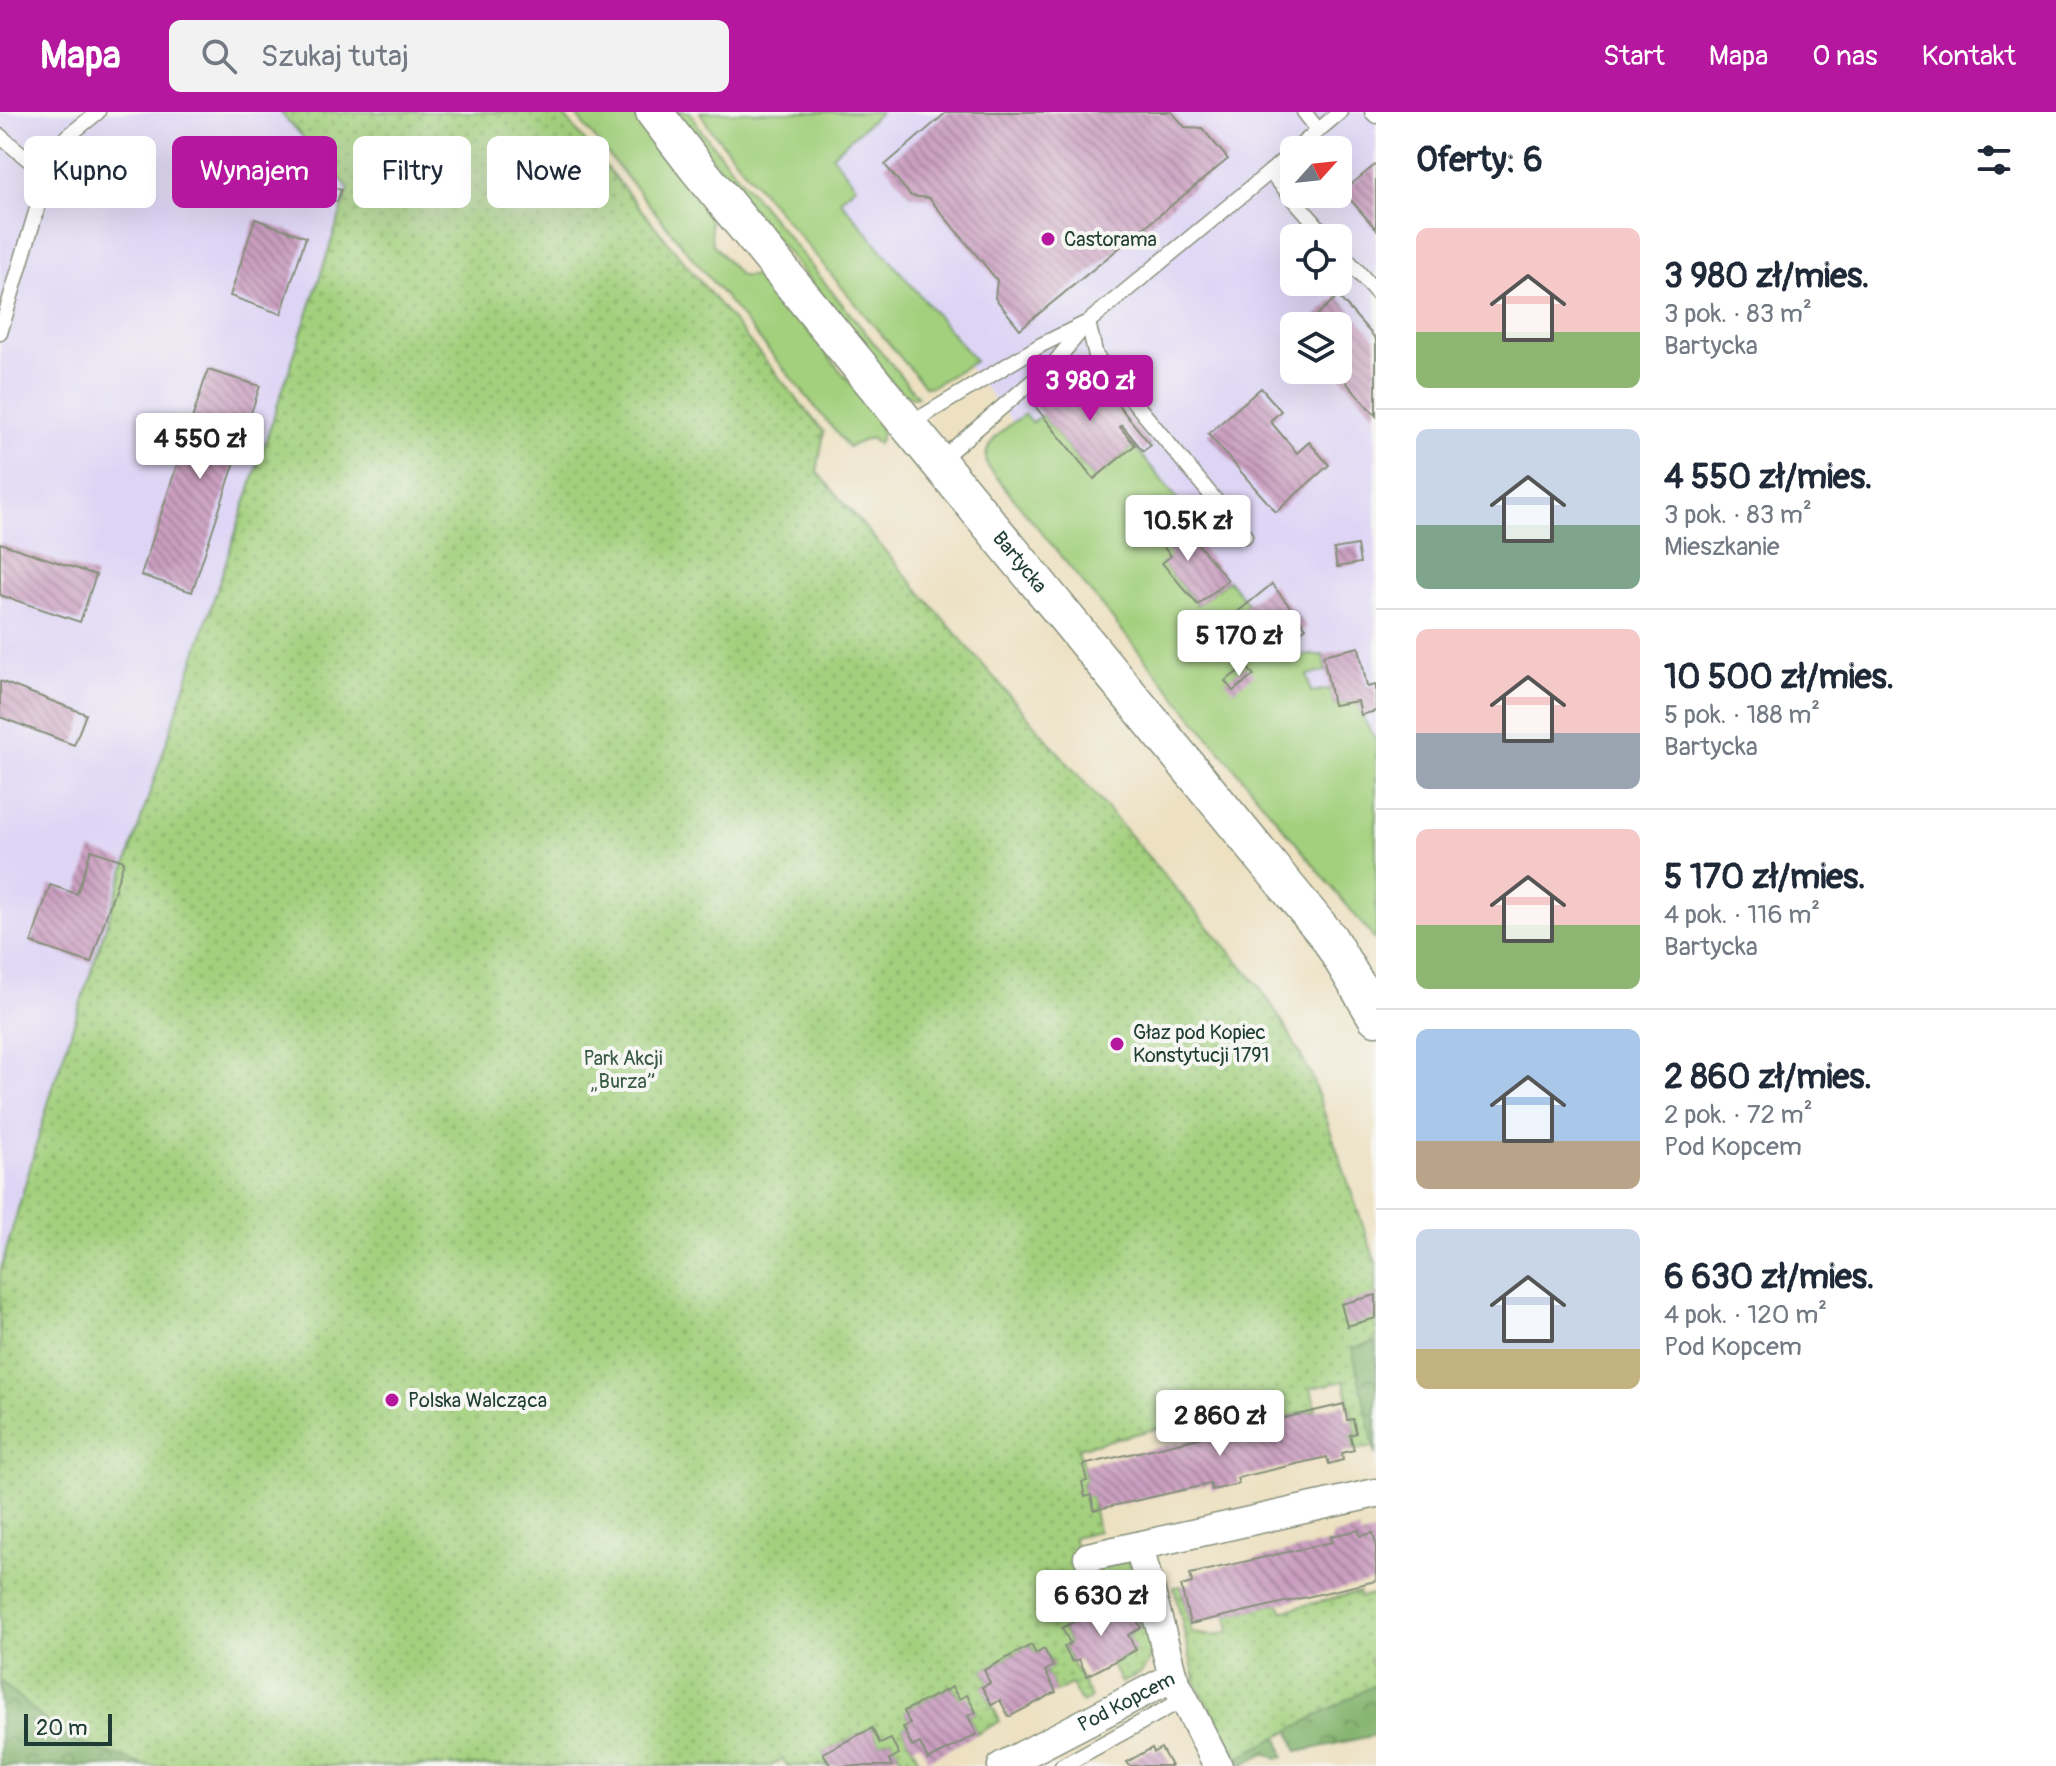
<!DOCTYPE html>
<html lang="pl">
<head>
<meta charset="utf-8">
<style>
  :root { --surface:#fff; --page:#f2f2f3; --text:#1f2937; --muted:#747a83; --line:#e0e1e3; --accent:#b5179e }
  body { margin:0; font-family:Pangolin,sans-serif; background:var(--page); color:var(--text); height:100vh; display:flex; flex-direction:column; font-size:30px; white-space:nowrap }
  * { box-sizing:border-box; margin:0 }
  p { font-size:26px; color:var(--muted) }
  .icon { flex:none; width:44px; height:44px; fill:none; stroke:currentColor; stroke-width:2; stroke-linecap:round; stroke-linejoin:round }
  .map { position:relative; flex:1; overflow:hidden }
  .details { display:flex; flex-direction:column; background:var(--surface); width:680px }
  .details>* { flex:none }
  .guide { position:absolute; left:24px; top:24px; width:760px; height:72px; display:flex; gap:16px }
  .needle { width:52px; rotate:63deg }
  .controls { position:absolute; left:1280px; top:24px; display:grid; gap:16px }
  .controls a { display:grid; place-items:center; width:72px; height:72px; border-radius:12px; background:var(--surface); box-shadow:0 8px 32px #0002; font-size:40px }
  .scale { position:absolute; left:24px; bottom:20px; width:88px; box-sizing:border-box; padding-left:8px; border:4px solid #1f3d34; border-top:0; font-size:22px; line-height:28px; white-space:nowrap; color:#1f3d34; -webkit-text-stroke:6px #f6f6f2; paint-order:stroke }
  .price { position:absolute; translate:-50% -68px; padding:0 18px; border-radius:8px; background:#fff; color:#222; font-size:26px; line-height:52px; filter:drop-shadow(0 2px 4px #0008) }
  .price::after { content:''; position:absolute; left:50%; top:48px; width:24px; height:18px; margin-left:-12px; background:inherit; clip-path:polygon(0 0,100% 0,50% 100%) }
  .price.active { background:var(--accent); color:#fff }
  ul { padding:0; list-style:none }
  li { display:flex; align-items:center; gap:24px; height:200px; padding:0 40px }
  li+li { border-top:2px solid var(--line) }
  li span { display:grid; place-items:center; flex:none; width:224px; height:160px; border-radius:12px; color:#555 }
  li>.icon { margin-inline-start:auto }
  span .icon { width:96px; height:96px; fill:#fffc; stroke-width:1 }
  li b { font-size:34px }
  h2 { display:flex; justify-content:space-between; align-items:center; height:96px; padding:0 40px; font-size:34px }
  .pill { padding:0 28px; border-radius:12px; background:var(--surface); box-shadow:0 8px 32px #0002; font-size:28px; line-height:72px }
  .pill.active { background:var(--accent); color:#fff }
  header { display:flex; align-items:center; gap:48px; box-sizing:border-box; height:112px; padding:0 40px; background:var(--accent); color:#fff }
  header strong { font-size:38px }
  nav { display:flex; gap:44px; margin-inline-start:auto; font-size:28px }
  .search { width:560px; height:72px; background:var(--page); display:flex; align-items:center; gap:20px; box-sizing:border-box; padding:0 28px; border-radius:12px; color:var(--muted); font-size:30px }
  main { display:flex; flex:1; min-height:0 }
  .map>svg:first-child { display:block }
  .built { fill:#ded5f5; fill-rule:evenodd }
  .grass { fill:#a3d07d; stroke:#618658; stroke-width:2 }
  .forest { fill:url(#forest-crowns); stroke:#507850; stroke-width:2 }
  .park { fill:url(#park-dots); stroke:#618658; stroke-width:2 }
  .building { fill:url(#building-back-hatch) }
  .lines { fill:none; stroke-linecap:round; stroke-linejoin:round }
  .service-casing { stroke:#868f7b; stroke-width:17 }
  .minor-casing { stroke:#868f7b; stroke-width:31 }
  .tertiary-casing { stroke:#868f7b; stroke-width:39 }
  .service { stroke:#fff; stroke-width:14 }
  .minor { stroke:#fff; stroke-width:28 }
  .tertiary { stroke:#fff; stroke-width:36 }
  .poi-dot { fill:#b5179e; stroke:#f6f6f2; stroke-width:3 }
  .labels { text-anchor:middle; stroke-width:8; stroke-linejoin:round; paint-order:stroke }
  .poi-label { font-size:20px; fill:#1f3d34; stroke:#f6f6f2; text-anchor:start }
  .street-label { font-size:20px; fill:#1f3d34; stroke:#f6f6f2 }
  .park-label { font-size:20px; fill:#395a43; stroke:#f6f6f2 }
</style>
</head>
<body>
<header>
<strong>Mapa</strong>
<div class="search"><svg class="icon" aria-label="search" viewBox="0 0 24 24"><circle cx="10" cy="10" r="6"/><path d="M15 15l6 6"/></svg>Szukaj tutaj</div>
<nav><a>Start</a><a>Mapa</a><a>O nas</a><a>Kontakt</a></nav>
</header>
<main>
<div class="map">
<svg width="1376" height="1654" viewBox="0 0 1376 1654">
  <defs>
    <pattern id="forest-crowns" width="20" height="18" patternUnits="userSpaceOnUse" patternTransform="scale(2)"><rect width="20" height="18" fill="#82b26c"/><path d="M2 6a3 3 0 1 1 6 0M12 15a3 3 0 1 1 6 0" fill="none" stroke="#6a925a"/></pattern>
    <pattern id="park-dots" width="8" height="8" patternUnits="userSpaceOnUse" patternTransform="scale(2)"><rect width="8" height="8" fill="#a3d07d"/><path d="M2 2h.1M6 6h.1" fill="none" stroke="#84aa67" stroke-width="1.8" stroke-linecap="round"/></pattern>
    <pattern id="building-back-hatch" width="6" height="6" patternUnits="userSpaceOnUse" patternTransform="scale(2)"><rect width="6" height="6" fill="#ca9ebf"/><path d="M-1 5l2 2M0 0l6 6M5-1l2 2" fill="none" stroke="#a3829c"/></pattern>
  </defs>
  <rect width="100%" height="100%" fill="#f6f6f2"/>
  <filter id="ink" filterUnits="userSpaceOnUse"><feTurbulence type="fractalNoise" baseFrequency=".0125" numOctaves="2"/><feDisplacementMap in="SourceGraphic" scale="16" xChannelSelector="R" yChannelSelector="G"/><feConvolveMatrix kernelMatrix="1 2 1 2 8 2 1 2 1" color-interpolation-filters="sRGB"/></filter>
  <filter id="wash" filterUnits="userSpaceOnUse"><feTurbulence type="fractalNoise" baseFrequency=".006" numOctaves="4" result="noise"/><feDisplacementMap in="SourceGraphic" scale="32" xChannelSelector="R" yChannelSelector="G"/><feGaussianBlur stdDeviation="1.8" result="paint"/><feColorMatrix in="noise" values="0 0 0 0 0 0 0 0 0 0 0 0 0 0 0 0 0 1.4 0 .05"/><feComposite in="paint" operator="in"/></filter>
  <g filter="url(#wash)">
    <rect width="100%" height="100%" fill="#ede1c2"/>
    <g class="built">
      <path d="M0,0H280L349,76L52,978L0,1160Z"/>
      <path d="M760,0H1376V759L1160,490ZM1294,38H1338V82H1294ZM1294,126H1338V170H1294ZM1294,214H1338V258H1294Z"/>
    </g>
    <g class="grass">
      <path d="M573,0H632L701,86L710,109L712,131L740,164H753L767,169L878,305L882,322L878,332L870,326L848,335Z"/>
      <path d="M677,0H690L703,21L918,285H911L896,276L694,25Z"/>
      <path d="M700,0H881L832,43L856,74L840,88L975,249L932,274L925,275L711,18Z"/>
      <path d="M1024,302L1031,311L1042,303L1093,367L1134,334L1188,400L1170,413L1171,444L1163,451L1197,493L1228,468L1248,492L1236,502L1270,544L1323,543L1326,559L1307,563L1311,580L1330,577L1334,593L1358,589L1361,603L1376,628V829L988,355C978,332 1008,315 1024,302Z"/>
    </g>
    <g class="forest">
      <path d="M1376,1230V1344L1352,1236Z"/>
      <path d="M0,1419L213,1654H0Z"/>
      <path d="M1376,1568V1623L1297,1640L1290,1618L1291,1604Z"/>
      <path d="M1278,1625L1284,1645L1277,1647L1266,1641L1242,1653L1234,1628Z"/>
    </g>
    <g class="park">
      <path d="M280,0H561L824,320L817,360L1257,871L1285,914L1311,963L1376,1151V1230L1352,1236L1374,1334L1354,1338L1350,1323L1356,1321L1344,1269L1311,1276L1316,1298L1213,1322L1208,1304L1078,1336L1087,1369L1082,1371L1085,1384L1091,1383L1098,1419L1073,1425L1082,1457L1129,1448L1152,1545L1142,1560L1121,1571L1111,1551L1135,1539L1128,1523L1141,1515L1131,1497L1117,1504L1109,1491L1062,1516L1070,1531L1064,1535L1091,1586L1082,1591L1071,1572L1056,1580L1045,1559L1053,1554L1044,1538L1036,1542L1031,1533L984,1558L990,1571L983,1575L1000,1609L977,1622L968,1604L976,1600L959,1587L952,1575L905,1599L910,1612L903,1616L922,1654H905L891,1627L880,1632L872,1616L824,1641L831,1654H787L783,1647L771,1654H146L63,1624L0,1569V1160L52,978L349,76Z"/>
      <path d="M1181,1474L1192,1521L1213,1524L1230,1519L1227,1503L1279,1491L1282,1499L1359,1480L1360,1486L1376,1482V1544L1369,1548L1376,1560V1572L1238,1646L1196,1571L1174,1475Z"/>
    </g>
    <g id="blocks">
      <g class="building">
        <path d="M947,0H1172L1185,15L1202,16L1228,47L1020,217L995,186L997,168L929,86L911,84L885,53Z"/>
        <path d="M1376,52V117L1343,79Z"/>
        <path d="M326,73L341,78L337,90L322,84Z"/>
        <path d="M255,107L306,125L281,202L230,184Z"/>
        <path d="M1338,184L1376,227V304L1335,258H1338V214H1310L1308,211Z"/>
        <path d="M1080,257L1088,265H1095L1151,333L1143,339L1122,313L1120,315L1135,333L1094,367L1034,293Z"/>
        <path d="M208,258L260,274L192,480L141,463Z"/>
        <path d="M1261,276L1281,299L1270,309L1297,341L1309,330L1329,353L1276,400L1208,322Z"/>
        <path d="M1162,403L1185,432L1193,426L1228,468L1198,493L1162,451L1171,444L1147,415Z"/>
        <path d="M0,431L96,463L80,510L0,483Z"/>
        <path d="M1357,433L1360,451L1337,455L1334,437Z"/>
        <path d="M1272,472L1306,515L1270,544L1235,502Z"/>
        <path d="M1359,535L1367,575L1376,573V599L1361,603L1358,589L1333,593L1323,543Z"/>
        <path d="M1246,554L1254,563L1233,579L1225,569Z"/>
        <path d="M0,569L86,602L74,633L0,605Z"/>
        <path d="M91,738L124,749L91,851L31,831L50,773L77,782Z"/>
        <path d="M1376,1183V1206L1347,1214L1341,1192Z"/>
        <path d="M1344,1292L1347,1308L1353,1307L1356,1321L1350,1323L1354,1338L1342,1341L1343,1348L1329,1352L1327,1345L1237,1366L1239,1372L1212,1378L1210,1372L1094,1398L1091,1383L1085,1385L1082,1370L1087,1369L1083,1353Z"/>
        <path d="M1359,1418L1360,1424L1373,1421L1376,1432V1469L1190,1512L1181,1474L1192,1471L1190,1462L1332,1430L1331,1424Z"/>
        <path d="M1110,1491L1117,1504L1131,1496L1141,1516L1128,1523L1136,1538L1087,1564L1079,1547L1072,1550L1064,1535L1070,1531L1062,1516Z"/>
        <path d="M1031,1533L1036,1542L1044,1537L1053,1554L1045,1559L1056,1580L1009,1605L1000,1588L992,1593L982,1575L990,1571L984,1558Z"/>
        <path d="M952,1575L959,1587L967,1583L976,1600L968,1604L977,1622L928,1648L920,1631L912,1635L903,1615L910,1612L904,1599Z"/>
        <path d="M872,1616L880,1632L891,1627L899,1642L889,1648L892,1654H831L823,1641Z"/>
        <path d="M1152,1636L1154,1640L1161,1636L1171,1654H1130L1127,1650Z"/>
      </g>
    </g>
  </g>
  <g filter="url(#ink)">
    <use href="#blocks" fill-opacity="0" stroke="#868f7b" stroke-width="2"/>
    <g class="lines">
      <defs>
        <g id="service">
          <path d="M1304,0L1318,18"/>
          <path d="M1372,0L1376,4"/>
          <path d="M0,24L47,63"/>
          <path d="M1295,38L1340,0"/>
          <path d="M1270,60L1294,39"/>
          <path d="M1338,137L1376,180"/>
          <path d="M1088,210L1096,244L1245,424"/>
          <path d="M0,221L47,63L62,29L98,0"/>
          <path d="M908,313L1041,233L1084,212"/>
          <path d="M940,348L1055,250L1088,210L1270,60L1328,126"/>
          <path d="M1062,1654L1184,1587"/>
        </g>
        <g id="minor">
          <path d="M1088,1445L1376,1381"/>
          <path d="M1173,1565L1218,1654"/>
          <path id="s1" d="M1002,1654L1173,1565L1139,1434"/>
        </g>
        <g id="tertiary">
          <path id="s2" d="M654,0L697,56L1329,826L1376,905"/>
        </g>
      </defs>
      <use href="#service" class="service-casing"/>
      <use href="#minor" class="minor-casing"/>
      <use href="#tertiary" class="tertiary-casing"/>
      <use href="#service" class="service"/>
      <use href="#minor" class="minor"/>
      <use href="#tertiary" class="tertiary"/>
    </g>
  </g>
  <g class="poi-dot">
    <circle cx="1048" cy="127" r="8"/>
    <circle cx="1117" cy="932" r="8"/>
    <circle cx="392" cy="1288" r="8"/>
  </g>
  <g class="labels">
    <g class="poi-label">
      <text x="1064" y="134">Castorama</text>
      <text x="1133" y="927">Głaz pod Kopiec<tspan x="1133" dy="23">Konstytucji 1791</tspan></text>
      <text x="408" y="1295">Polska Walcząca</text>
    </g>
    <g class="street-label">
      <text dy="7" stroke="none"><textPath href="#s2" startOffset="580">Bartycka</textPath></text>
      <text dy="7" stroke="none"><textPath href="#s1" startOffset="140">Pod Kopcem</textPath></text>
    </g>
    <g class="park-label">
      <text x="623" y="953">Park Akcji<tspan x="623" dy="23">„Burza”</tspan></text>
    </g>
  </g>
</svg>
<div class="controls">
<a><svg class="needle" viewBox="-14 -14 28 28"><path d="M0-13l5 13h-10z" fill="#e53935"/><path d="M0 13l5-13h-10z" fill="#747a83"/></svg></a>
<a><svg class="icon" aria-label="locate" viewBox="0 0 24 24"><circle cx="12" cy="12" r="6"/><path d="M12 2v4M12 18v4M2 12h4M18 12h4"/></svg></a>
<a><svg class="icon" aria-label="layers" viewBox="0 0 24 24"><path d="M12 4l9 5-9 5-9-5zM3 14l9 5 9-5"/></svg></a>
</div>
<div class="scale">20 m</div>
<b class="price active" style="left:1090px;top:311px">3 980 zł</b>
<b class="price" style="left:200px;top:369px">4 550 zł</b>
<b class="price" style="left:1188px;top:451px">10.5K zł</b>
<b class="price" style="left:1239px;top:566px">5 170 zł</b>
<b class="price" style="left:1220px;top:1346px">2 860 zł</b>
<b class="price" style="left:1101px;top:1526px">6 630 zł</b>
<div class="guide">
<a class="pill">Kupno</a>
<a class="pill active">Wynajem</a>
<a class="pill">Filtry</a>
<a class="pill">Nowe</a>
</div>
</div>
<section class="details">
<h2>Oferty: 6<svg class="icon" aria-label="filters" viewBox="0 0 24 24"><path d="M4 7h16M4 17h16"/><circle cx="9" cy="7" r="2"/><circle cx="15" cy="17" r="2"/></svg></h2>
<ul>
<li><span style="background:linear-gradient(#f6c9c9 65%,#8fb573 0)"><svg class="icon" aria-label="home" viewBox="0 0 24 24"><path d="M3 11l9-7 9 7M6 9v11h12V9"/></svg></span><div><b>3 980 zł/mies.</b><p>3 pok. · 83 m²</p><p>Bartycka</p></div></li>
<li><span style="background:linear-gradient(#c9d6e8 60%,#7fa58c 0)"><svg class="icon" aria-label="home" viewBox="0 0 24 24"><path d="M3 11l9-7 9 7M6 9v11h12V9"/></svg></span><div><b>4 550 zł/mies.</b><p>3 pok. · 83 m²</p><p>Mieszkanie</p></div></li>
<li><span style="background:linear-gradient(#f6c9c9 65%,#9aa5b1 0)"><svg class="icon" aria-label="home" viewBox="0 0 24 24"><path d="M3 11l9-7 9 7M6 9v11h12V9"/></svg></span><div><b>10 500 zł/mies.</b><p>5 pok. · 188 m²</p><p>Bartycka</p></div></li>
<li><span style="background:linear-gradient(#f6c9c9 60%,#8fb573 0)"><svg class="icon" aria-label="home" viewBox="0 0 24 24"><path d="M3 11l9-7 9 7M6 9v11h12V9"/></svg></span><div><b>5 170 zł/mies.</b><p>4 pok. · 116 m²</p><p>Bartycka</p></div></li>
<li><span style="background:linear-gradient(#a9c7e8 70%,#b9a48a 0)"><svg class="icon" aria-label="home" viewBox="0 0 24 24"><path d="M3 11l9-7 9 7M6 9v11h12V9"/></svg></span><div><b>2 860 zł/mies.</b><p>2 pok. · 72 m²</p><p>Pod Kopcem</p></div></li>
<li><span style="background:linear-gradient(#c9d6e8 75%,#c2b280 0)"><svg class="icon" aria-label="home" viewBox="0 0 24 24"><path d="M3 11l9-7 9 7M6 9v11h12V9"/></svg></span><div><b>6 630 zł/mies.</b><p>4 pok. · 120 m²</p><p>Pod Kopcem</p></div></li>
</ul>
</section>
</main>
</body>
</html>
